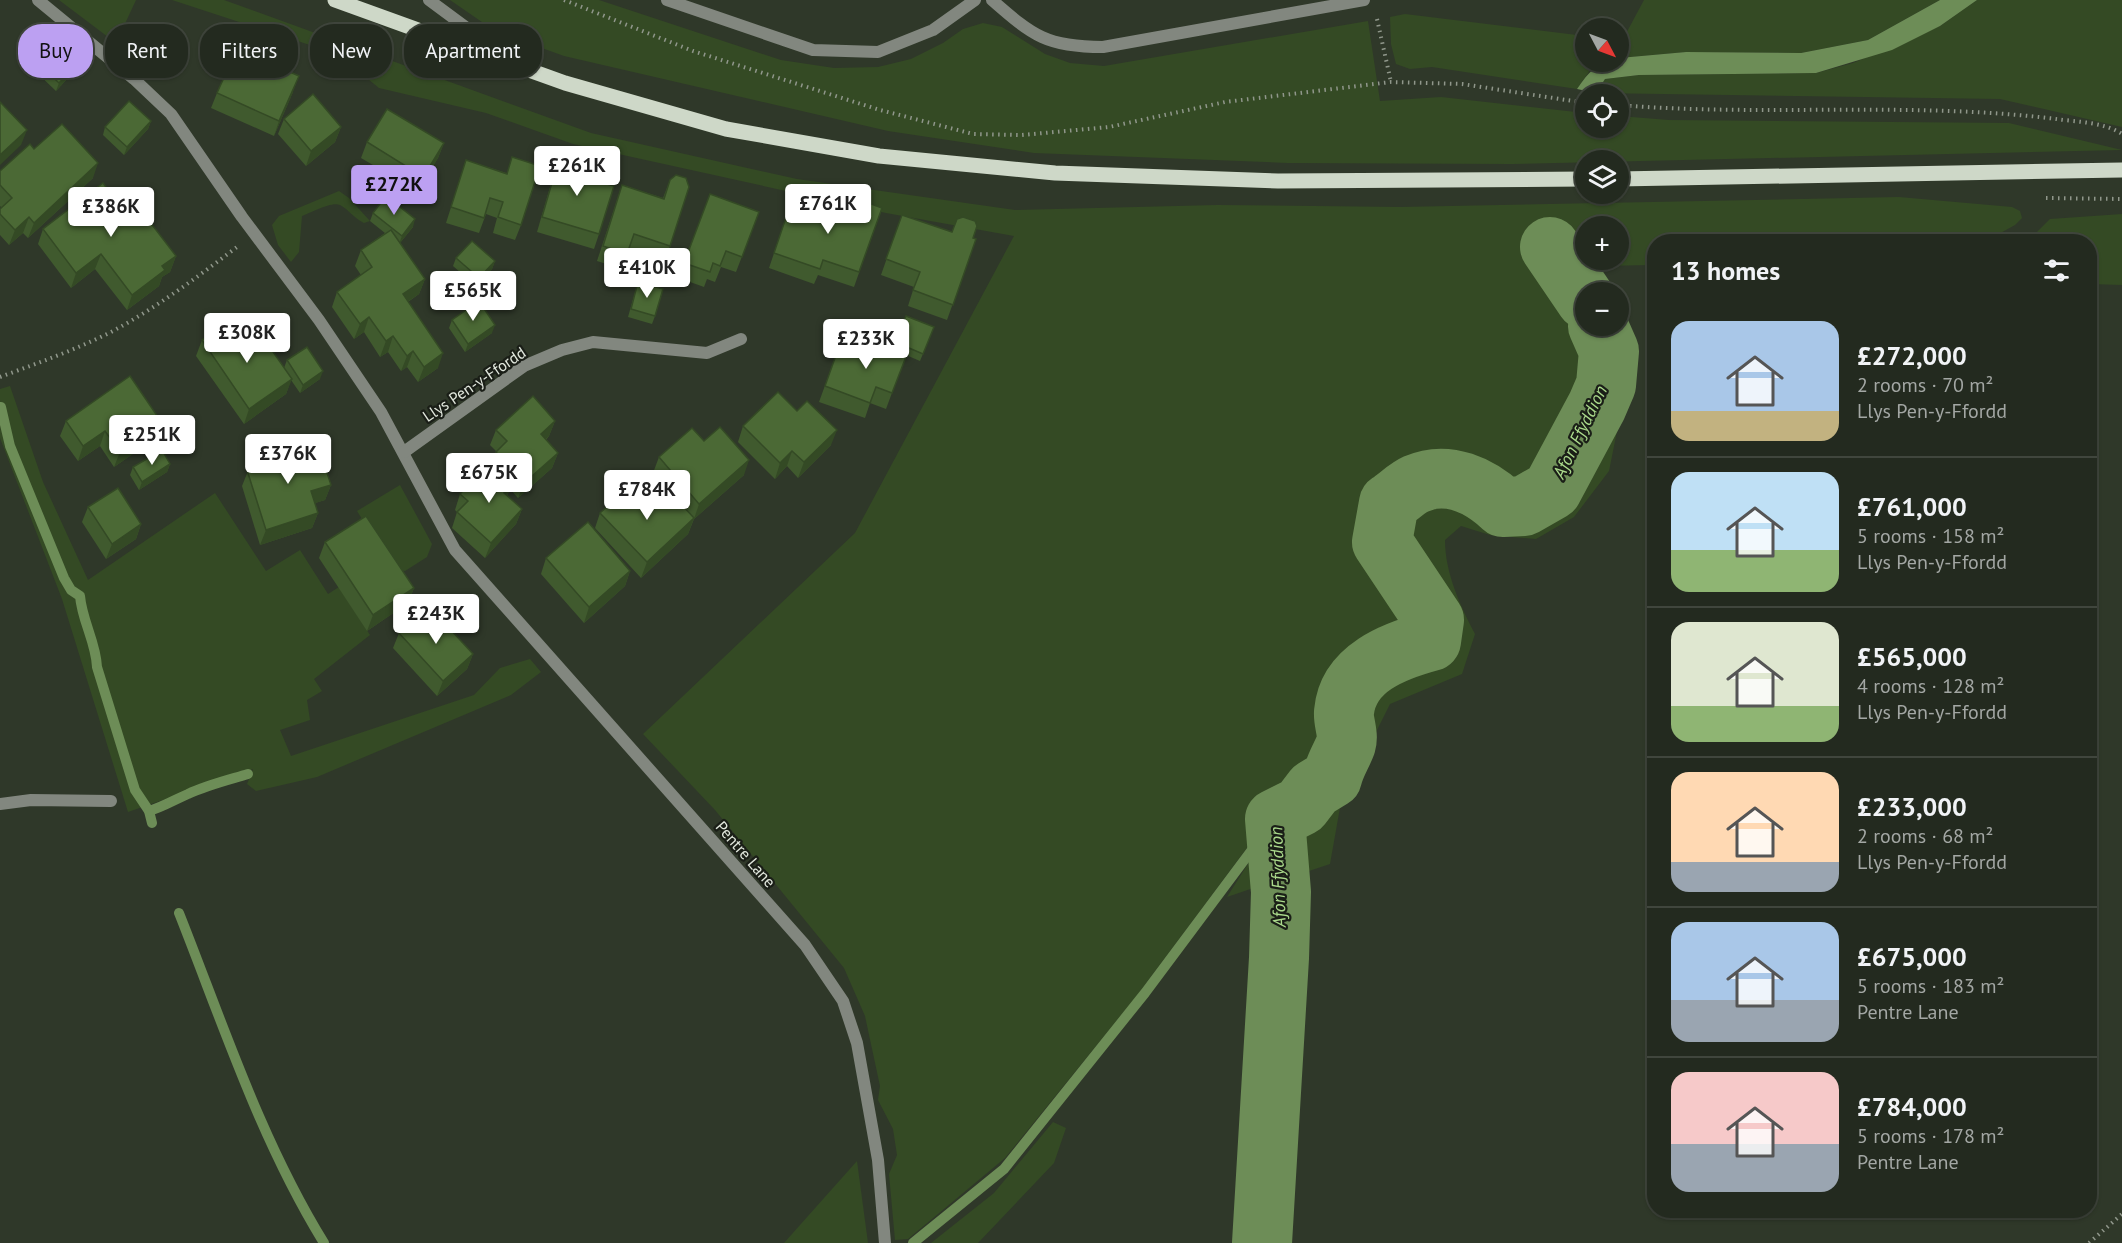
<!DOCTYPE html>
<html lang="en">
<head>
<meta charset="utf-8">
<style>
  :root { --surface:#232a1f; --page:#2f362c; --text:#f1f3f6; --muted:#a3a7a4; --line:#40463d; --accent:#bca0f2 }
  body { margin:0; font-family:"PT Sans",sans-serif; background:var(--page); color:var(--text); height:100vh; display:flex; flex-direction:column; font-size:22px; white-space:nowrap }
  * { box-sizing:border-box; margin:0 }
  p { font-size:20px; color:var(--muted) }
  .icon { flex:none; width:33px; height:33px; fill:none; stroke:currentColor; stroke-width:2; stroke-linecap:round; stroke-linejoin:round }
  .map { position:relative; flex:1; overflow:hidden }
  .details { position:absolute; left:1647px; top:234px; width:450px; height:984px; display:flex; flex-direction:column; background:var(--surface); border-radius:24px; box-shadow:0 2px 4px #0004,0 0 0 2px var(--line) }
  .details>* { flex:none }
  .hud { position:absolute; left:18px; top:24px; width:570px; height:54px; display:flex; gap:12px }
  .needle { width:39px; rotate:131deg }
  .fabs { position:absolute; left:1575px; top:18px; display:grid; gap:12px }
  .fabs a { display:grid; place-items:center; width:54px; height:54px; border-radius:50%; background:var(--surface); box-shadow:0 2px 4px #0004,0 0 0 2px var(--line); font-size:30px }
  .price { position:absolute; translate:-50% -51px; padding:0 14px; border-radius:6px; background:#fff; color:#222; font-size:20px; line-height:39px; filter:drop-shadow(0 2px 3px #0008) }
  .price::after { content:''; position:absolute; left:50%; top:36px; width:18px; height:14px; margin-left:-9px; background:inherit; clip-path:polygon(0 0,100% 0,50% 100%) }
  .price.active { background:var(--accent); color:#111 }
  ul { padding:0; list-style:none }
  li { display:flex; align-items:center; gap:18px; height:150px; padding:0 24px }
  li+li { border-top:2px solid var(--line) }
  li span { display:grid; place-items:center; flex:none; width:168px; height:120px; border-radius:18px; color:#555 }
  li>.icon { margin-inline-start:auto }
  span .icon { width:72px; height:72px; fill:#fffc; stroke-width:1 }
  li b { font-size:26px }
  h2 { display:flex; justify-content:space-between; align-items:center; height:72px; padding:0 24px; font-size:26px }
  .tag { padding:0 21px; border-radius:24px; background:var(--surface); box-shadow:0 2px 4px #0004,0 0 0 2px var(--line); font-size:21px; line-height:54px }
  .tag.active { background:var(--accent); color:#111 }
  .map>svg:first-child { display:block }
  .green { fill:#344a24; fill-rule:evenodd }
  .water { fill:#6d8d57 }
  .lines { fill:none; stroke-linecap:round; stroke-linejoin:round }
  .stream { stroke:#6d8d57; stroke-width:10 }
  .river { stroke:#6d8d57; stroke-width:60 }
  .path { stroke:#90978b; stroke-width:4; stroke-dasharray:1.5 4.5; stroke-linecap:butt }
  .service { stroke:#82877f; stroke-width:12 }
  .minor { stroke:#82877f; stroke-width:12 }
  .primary { stroke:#ced8c8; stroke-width:15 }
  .wall { fill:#405a2e }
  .shaded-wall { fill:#344a25 }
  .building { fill:#4b6935; stroke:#344a25; stroke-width:1.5 }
  .labels { text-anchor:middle; stroke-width:4.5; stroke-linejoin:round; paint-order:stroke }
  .street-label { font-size:16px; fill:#e1e7dd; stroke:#1a1e17 }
  .water-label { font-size:18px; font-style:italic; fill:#abda8c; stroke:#1a1e17 }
</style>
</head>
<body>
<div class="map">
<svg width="2122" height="1243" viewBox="0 0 2122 1243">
  <rect width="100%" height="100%" fill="#2f3829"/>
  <g class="green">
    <path d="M59,0H136L116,43Z"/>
    <path d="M172,0H224L591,133L797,179L1015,210L1217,205L1400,207L1899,197L2012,207L2020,211L2022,218L2015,225L1986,241L1654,242V265L1597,266L1613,292H1591L1580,270L1577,252L1539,246L1578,306L1586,326L1599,347L1601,374L1590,408L1558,462L1518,500L1505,499L1472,479L1444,470L1407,477L1381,498L1377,541L1393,570L1429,621L1427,636L1370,657L1349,681L1338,701L1334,731L1335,748L1326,772L1301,796L1270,817L1135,998L1005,1158L908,1239L895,1240L889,1174L897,1155L893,1129L878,1100L880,1086L865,1016L844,968L715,810L643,734L855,533L1014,236L886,213L573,144L486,113L379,88L358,71L319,48ZM1586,226H1618V260H1586Z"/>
    <path d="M450,0H599L781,60L834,68L878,67L911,59L943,43L963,29L983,23L1002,27L1045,54L1070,63L1104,66L1368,21L1380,101L1441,97L1585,113L1586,128H1618L1619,116L1669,120L2009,123L2122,150L1512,164L1288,163L1034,153L888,131L564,56L495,31Z"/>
    <path d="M1644,0H1940L1868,40L1801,53L1686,52L1619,58L1618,40L1622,41Z"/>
    <path d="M1977,0H2122V127L2000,99L1596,93L1605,79L1639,75L1816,73L1853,63L1940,26Z"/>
    <path d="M1405,14L1585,36L1586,62H1604L1591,69L1577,89L1432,67L1410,69L1396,64L1391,44L1390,17Z"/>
    <path d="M339,191L349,198L370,221L364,223C354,218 348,209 340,205C332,201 310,213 302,216L299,252L291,262L278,245L272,225L279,216Z"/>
    <path d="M2122,214V285L2090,284V242L2028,241L2050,219Z"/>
    <path d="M1619,303L1638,364L1617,431L1609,471L1574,517L1536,539L1490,535L1461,526L1445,540C1445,573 1460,605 1475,634L1462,674L1390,704L1341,802L1330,864L1285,879L1283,831L1296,826L1313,801L1341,781L1354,749L1355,702L1362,690L1377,674L1433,645L1437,634V615L1391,532L1395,507C1411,494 1431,480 1454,485C1464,488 1475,501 1484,506C1508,519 1537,514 1557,494C1564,486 1569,471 1575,462L1586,458C1605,416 1628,370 1607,326H1618Z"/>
    <path d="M10,386L43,482L88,580L215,493L266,571L300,550L328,594L339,587L370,635L314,679L322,691L307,700L310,720L280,730L291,756L474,695L500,668L530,659L541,672L511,695L317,777L256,791L247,784L253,769L128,812L62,599L0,438V389Z"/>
    <path d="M400,485L432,544L427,557L405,571L393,569L357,511Z"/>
    <path d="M1265,837L1271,882L1227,897Z"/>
    <path d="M1053,1122L1066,1128L1054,1163L978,1243H931L994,1193Z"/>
    <path d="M857,1161L868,1243H784Z"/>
  </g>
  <path class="water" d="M1940,0H1977L1940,26L1892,50L1816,73L1639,75L1605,79L1596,93L1577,89C1589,72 1596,62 1618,62L1619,58L1686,52L1801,53L1868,40Z"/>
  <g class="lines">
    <g class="stream">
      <path d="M1,407L10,446L64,578L71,590L80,596C82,621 96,642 97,667L135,790L149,811L152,823"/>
      <path d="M149,811C163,807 174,800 188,794C207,785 228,780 248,774"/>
      <path d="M179,913C223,1024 261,1141 324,1243"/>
      <path d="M913,1243L1004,1169L1145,993L1275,819"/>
    </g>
    <g class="river">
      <path d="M1550,247L1586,300"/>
      <path d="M1262,1243L1279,958L1281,892L1275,819L1301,806L1314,789L1332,778C1335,765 1342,755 1346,744C1349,734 1343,722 1344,712C1348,668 1394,651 1431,641L1434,620L1382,542L1389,503C1398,497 1407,488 1416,484C1448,470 1480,486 1503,507L1524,506L1552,490L1597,406L1606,385L1609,351L1598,326"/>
    </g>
    <g class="path">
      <path d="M564,0L693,51L880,110L973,134L1022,135L1109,127L1225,102L1391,82L1462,84L1586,103"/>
      <path d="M1377,19L1391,82"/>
      <path d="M1618,105C1763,117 1913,101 2056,119C2077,122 2104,122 2122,134"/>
      <path d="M2046,198L2122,199"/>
      <path d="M0,377C38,363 75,350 111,332C156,308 196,278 237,247"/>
      <path d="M2089,1243L2122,1214"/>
    </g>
    <g class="service">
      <path d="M429,0L510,60"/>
      <path d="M0,804L31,800L111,801"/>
    </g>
    <g class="minor">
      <path d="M38,0L134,79L171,114L242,217L319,320L381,412L455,550L805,945L843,1001L857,1043L878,1160L885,1243"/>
      <path d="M667,0L813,50L878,52L933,30L975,0"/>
      <path d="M992,0C1033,36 1047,47 1103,47L1364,0"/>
      <path d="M404,452L524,366L562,350L593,342L707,353L741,339"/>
    </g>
    <g class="primary">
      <path d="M335,0L565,83L726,129L879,156L1055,173L1278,181L1586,179"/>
      <path d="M1618,179L2122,170"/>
    </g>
  </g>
  <g class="wall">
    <path d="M81,59L78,67L56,91L34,70L37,62Z"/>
    <path d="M293,92L274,136L211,108L217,93Z"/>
    <path d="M284,119L341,127L335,142L306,166L278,134Z"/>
    <path d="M151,121L148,129L124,155L103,135L105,127Z"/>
    <path d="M367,142L444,143L438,158L413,199L399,191L402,182L361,158Z"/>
    <path d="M34,149L93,178L28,238L23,233L9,245L0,235V209L1,207L0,206V171Z"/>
    <path d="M560,155L582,177L599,234L594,249L537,232L555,170Z"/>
    <path d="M466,160L506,173L521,225L515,240L493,233L497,218L486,214L479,233L446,223Z"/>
    <path d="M670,180V246L664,261L629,249L622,269L597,261L622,185L663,198Z"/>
    <path d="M710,194L759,212L736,272L721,267L715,282L707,279L704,287L679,278Z"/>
    <path d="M792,200L851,220L882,208L854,287L818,275L814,284L769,268Z"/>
    <path d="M118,204L176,256L170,272L162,277L159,286L127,310L95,269L71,288L38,244L43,229Z"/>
    <path d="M373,213L413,227L400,243L425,279L419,294L408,302L438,368L418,382L407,367L401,371L388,352L380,357L364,332L354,339L332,307L337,292L361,275L355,266L361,250L385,233L370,221Z"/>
    <path d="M902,215L952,232L976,239L947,320L908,306L914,287L881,275Z"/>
    <path d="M456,258L495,261L492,269L476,286L453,266Z"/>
    <path d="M638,282L655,316L652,324L628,317Z"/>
    <path d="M906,316L934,327L920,361L906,355L886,409L870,403L865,418L819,402L840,344L861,352L893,349Z"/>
    <path d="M452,320L492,333L465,352L449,328Z"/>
    <path d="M202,340L252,347L284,368L287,360L320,379L300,393L291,380L286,394L244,424L196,356Z"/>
    <path d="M66,421L156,438L114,467L100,446L78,461L60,436Z"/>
    <path d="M555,421L549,436L546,440L558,453L552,468L518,498L510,489L507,496L522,509L516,524L485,558L452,528L457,512L455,510L460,494L491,465L496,451L490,445L496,430Z"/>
    <path d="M743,426L831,445L798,478L787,466L775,479L738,442Z"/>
    <path d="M704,441L744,475L694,519L688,534L641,578L595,528L600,513L649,507L681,504L653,473L659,457Z"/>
    <path d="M276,458L331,485L325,500L315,503L318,513L312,528L260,545L242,486L252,461Z"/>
    <path d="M170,464L167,472L139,490L130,475L133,467Z"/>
    <path d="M88,507L141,524L136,539L106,559L82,522Z"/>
    <path d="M325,542L414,588L408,603L367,631L319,558Z"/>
    <path d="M546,558L630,571L625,586L584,623L541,574Z"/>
    <path d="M429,620L473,654L467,669L437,696L393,648L399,633Z"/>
  </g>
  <g class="shaded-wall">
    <path d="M81,59L78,67L56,91L59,83Z"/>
    <path d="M299,76L293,92L274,136L279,121Z"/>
    <path d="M151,121L148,129L124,155L127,147Z"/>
    <path d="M341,127L335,142L306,166L311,151Z"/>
    <path d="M27,130L21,145L0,165V155Z"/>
    <path d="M444,143L438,158L413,199L419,184Z"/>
    <path d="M98,163L93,178L28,238L34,223Z"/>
    <path d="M29,217L23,233L9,245L15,230Z"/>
    <path d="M415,219L413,227L399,244L402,236Z"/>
    <path d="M101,254L95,269L71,288L76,273Z"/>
    <path d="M176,256L170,272L162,277L159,286L127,310L132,295L162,266Z"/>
    <path d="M495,261L492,269L476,286L479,278Z"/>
    <path d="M425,279L419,294L397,309L403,294Z"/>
    <path d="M369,317L364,332L354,339L360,324Z"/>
    <path d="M495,325L492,333L465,352L468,344Z"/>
    <path d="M393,336L388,352L380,357L386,341Z"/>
    <path d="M413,351L407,367L401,371L407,356Z"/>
    <path d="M443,353L438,368L418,382L424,367Z"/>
    <path d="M323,371L320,379L300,393L303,385Z"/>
    <path d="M292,379L286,394L244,424L249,409Z"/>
    <path d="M555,421L549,436L535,449L541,434Z"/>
    <path d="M162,423L156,438L114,467L120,452Z"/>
    <path d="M837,430L831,445L798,478L804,462Z"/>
    <path d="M105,431L100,446L78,461L83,446Z"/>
    <path d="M792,451L787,466L775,479L780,463Z"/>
    <path d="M558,453L552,468L518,498L524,483Z"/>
    <path d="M749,460L744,475L694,519L699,504Z"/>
    <path d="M170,464L167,472L139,490L142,482Z"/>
    <path d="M512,484L506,499L504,493Z"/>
    <path d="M331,485L325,500L306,506L311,491Z"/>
    <path d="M522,509L516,524L485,558L491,543Z"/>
    <path d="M318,513L312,528L260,545L266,530Z"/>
    <path d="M694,518L688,534L641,578L647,562Z"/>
    <path d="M141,524L136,539L106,559L112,544Z"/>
    <path d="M630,571L625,586L584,623L589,607Z"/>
    <path d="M414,588L408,603L367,631L373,615Z"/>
    <path d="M473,654L467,669L437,696L443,681Z"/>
  </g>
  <g class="building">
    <path d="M59,38L81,59L59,83L37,62Z"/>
    <path d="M237,49L299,76L279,121L217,93Z"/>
    <path d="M313,94L341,127L311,151L284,119Z"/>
    <path d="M129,101L151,121L127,147L105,127Z"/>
    <path d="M0,102L27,130L0,155Z"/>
    <path d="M387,109L444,143L419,184L404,175L409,168L367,142Z"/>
    <path d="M62,124L98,163L34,223L29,217L15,230L0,214V209L12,198L0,185V171L30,144L34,149Z"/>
    <path d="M560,155L586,163L582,177L614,186L599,234L542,217Z"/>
    <path d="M512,157L540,166L521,225L498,217L503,202L490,198L484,218L451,207L466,160L507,174Z"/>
    <path d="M676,175L686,178L689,187L670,246L634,234L627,254L603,246L622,185L664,199L670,180Z"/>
    <path d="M103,183L118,204L130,196L176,256L162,266L165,270L132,295L101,254L76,273L43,229Z"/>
    <path d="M710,194L759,212L742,257L726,251L720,266L713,263L710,272L684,263Z"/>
    <path d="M386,196L415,219L402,236L373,213Z"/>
    <path d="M858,199L882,208L859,272L823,260L820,269L774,253L792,200L851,220Z"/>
    <path d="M902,215L952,232L957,219L963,217L975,221L977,226L973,238L976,239L953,305L913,290L920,272L886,259Z"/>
    <path d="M391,230L425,279L403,294L443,353L424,367L413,351L407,356L393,336L386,341L369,317L360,324L337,292L372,267L361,250Z"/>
    <path d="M472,241L495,261L479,278L456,258Z"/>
    <path d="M638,282L663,289L655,316L631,309Z"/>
    <path d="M479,301L495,325L468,344L452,320Z"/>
    <path d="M906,316L934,327L923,354L895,342Z"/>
    <path d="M232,319L252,347L264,339L292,379L249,409L202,340Z"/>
    <path d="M866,339L907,354L892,393L876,387L870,403L825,386L840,344L861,352Z"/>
    <path d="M307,347L323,371L303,385L287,360Z"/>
    <path d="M130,376L162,423L120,452L105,431L83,446L66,421Z"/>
    <path d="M778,392L797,411L807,401L837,430L804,462L792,451L780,463L743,426Z"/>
    <path d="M533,396L555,421L541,434L558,453L524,483L496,452L507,441L496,430Z"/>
    <path d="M720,427L749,460L699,504L659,457L692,428L704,441Z"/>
    <path d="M318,445L331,485L311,491L318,513L266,530L247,470L254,468L252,461L275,454L276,458Z"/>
    <path d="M162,450L170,464L142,482L133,467Z"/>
    <path d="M489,463L512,484L504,493L522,509L491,543L457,512L468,501L460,494Z"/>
    <path d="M630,486L649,507L667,489L694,518L647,562L600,513Z"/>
    <path d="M118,488L141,524L112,544L88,507Z"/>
    <path d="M366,516L414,588L373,615L325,542Z"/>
    <path d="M588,522L630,571L589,607L546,558Z"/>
    <path d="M422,612L429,620L436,614L473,654L443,681L399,633Z"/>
  </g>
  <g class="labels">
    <g class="street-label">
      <text transform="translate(474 384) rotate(-34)" y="6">Llys Pen-y-Ffordd</text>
      <text transform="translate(746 854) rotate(49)" y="6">Pentre Lane</text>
    </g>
    <g class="water-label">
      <text transform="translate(1580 432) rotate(-64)" y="6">Afon Ffyddion</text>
      <text transform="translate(1278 877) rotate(-92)" y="6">Afon Ffyddion</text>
    </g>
  </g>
</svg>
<div class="fabs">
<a><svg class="needle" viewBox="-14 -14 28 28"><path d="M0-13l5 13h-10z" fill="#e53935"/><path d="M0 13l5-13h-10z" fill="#a3a7a4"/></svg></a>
<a><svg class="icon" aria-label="locate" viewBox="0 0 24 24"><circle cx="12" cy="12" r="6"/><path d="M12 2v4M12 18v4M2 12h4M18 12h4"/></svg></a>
<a><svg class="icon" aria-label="layers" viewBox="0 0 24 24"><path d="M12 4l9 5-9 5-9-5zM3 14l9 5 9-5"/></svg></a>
<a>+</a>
<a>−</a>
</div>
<b class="price" style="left:577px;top:197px">£261K</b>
<b class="price active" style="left:394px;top:216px">£272K</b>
<b class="price" style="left:828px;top:235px">£761K</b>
<b class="price" style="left:111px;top:238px">£386K</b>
<b class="price" style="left:647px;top:299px">£410K</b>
<b class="price" style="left:473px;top:322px">£565K</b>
<b class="price" style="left:247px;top:364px">£308K</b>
<b class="price" style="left:866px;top:370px">£233K</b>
<b class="price" style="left:152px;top:466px">£251K</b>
<b class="price" style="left:288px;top:485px">£376K</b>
<b class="price" style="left:489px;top:504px">£675K</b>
<b class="price" style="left:647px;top:521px">£784K</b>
<b class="price" style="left:436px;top:645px">£243K</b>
<div class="hud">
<a class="tag active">Buy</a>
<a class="tag">Rent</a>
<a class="tag">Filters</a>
<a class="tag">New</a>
<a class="tag">Apartment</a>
</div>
<section class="details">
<h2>13 homes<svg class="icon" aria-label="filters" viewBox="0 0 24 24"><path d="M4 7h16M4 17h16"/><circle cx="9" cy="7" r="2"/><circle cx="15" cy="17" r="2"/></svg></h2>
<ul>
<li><span style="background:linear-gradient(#a9c7e8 75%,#c2b280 0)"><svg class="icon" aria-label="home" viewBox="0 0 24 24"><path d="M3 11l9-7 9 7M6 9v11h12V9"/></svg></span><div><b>£272,000</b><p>2 rooms · 70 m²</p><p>Llys Pen-y-Ffordd</p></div></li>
<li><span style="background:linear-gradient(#bfe0f5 65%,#8fb573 0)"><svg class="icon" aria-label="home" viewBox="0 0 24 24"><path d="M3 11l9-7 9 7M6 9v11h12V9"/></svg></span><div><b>£761,000</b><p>5 rooms · 158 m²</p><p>Llys Pen-y-Ffordd</p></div></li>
<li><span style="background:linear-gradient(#dfe7d0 70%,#8fb573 0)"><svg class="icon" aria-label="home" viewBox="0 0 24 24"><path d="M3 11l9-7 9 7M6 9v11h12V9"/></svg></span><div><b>£565,000</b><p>4 rooms · 128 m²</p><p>Llys Pen-y-Ffordd</p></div></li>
<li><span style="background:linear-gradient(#ffd9b3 75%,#9aa5b1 0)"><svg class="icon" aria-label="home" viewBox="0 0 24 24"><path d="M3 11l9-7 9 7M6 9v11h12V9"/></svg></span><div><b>£233,000</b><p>2 rooms · 68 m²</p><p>Llys Pen-y-Ffordd</p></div></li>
<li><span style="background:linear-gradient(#a9c7e8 65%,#9aa5b1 0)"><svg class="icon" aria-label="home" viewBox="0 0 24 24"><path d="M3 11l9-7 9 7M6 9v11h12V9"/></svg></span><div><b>£675,000</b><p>5 rooms · 183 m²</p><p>Pentre Lane</p></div></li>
<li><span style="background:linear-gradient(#f6c9c9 60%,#9aa5b1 0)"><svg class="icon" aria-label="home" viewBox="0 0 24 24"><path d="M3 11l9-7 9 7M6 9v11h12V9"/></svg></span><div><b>£784,000</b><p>5 rooms · 178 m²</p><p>Pentre Lane</p></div></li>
</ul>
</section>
</div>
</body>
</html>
